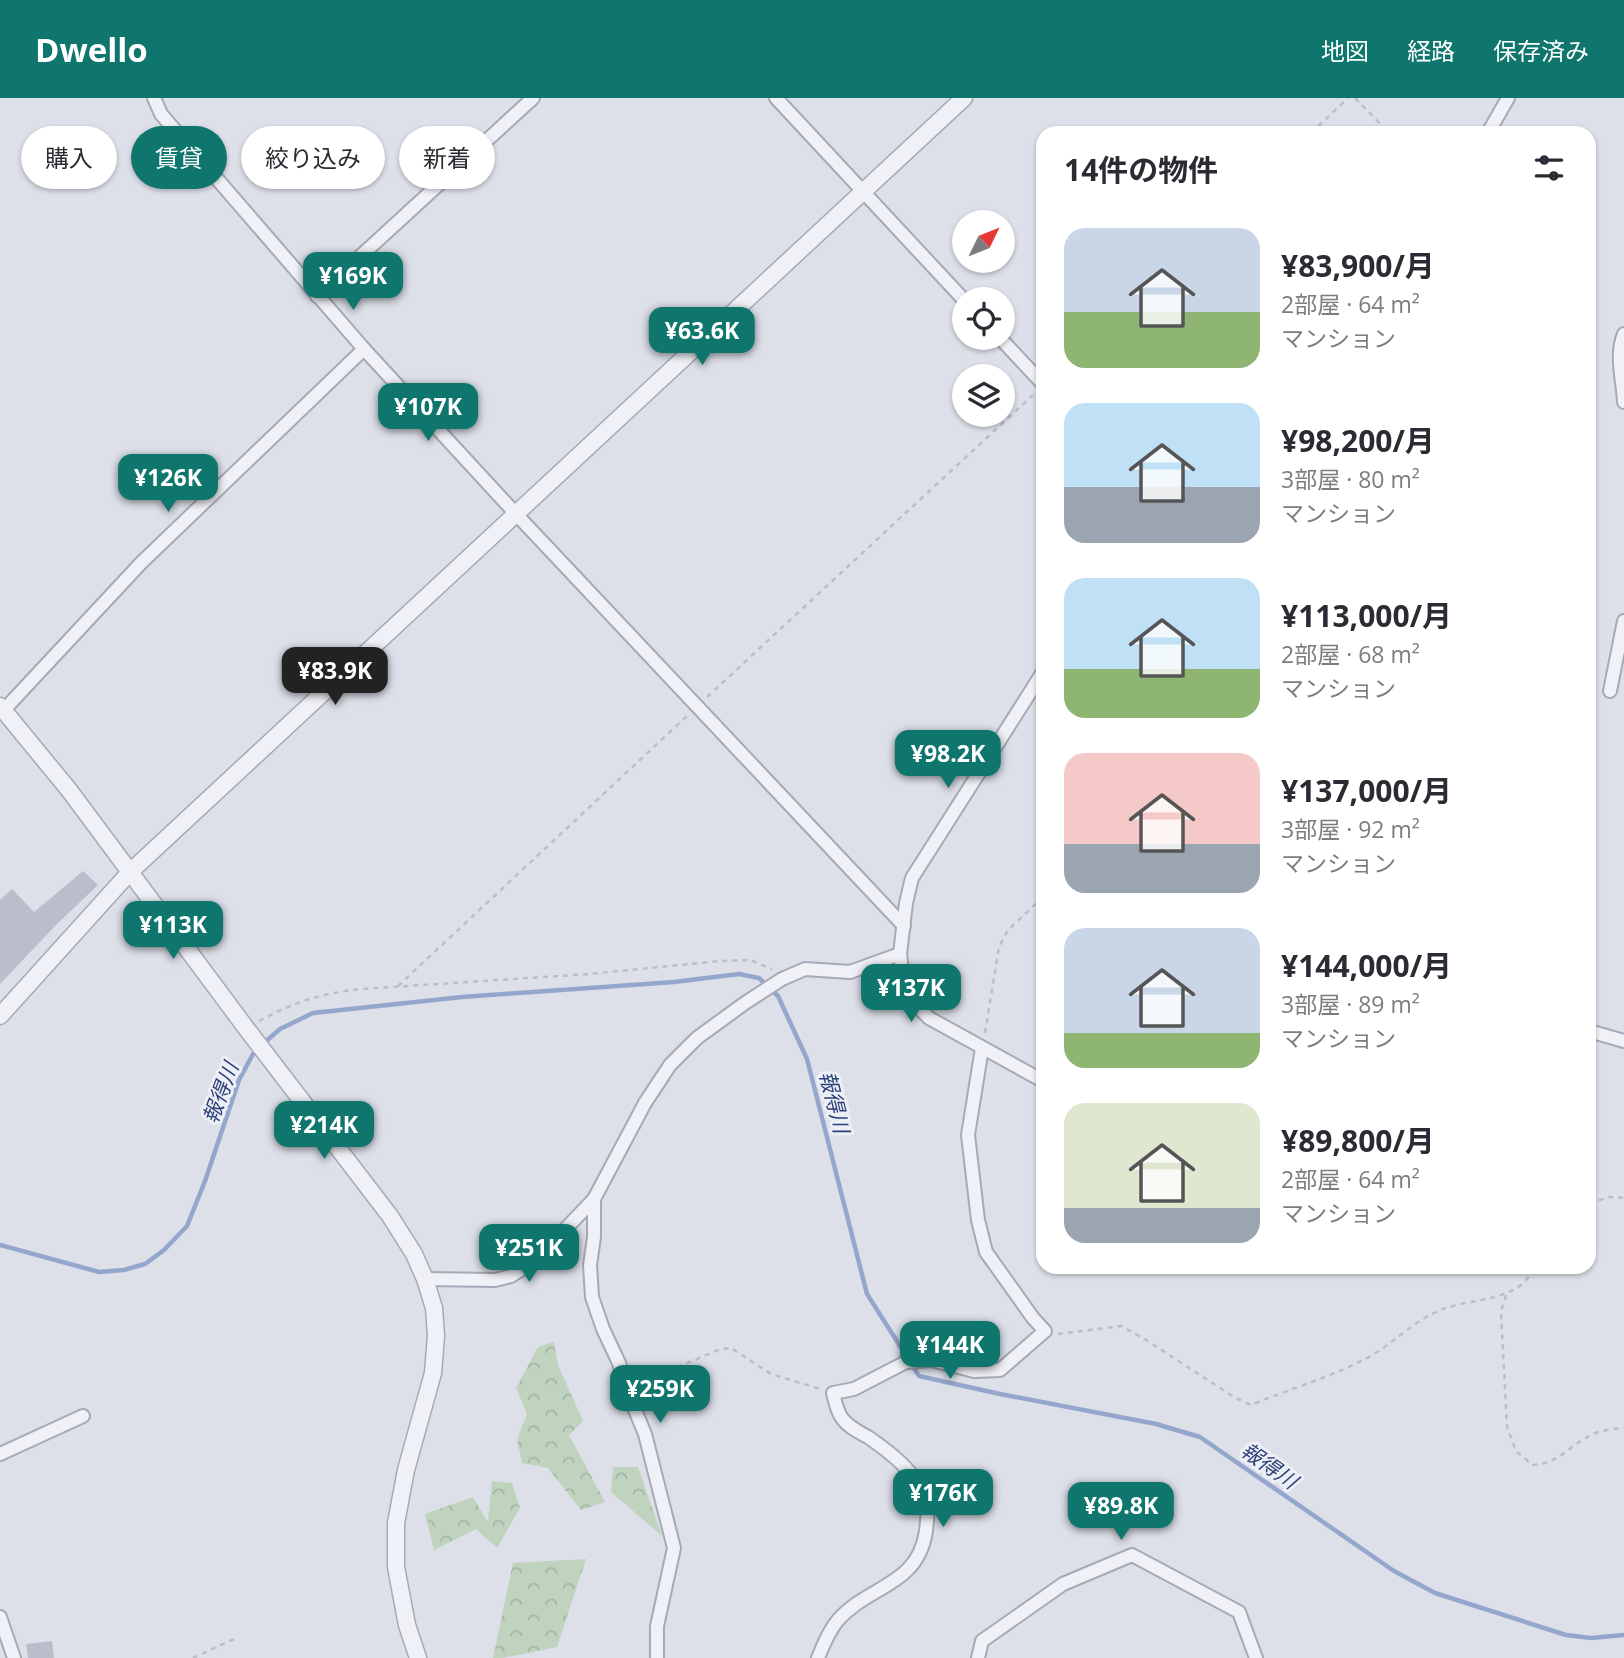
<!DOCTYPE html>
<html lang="ja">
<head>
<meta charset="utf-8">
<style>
  :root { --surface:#fff; --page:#f7f7f7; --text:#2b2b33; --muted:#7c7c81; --accent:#0f766e }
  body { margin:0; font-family:"Open Sans","Noto Sans JP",sans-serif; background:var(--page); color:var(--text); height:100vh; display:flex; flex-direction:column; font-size:26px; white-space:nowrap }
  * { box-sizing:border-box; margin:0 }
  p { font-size:23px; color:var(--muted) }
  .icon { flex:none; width:38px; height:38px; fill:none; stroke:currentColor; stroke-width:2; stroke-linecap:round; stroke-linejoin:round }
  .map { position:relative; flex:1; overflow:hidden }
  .panel { position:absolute; left:1036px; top:28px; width:560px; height:1148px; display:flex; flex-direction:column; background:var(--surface); border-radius:21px; box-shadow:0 2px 5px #0004 }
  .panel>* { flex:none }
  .top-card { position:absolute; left:21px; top:28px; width:665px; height:63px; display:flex; gap:14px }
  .needle { width:46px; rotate:47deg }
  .tools { position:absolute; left:952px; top:112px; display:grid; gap:14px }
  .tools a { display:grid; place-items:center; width:63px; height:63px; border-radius:50%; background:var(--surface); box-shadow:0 2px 5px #0004; font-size:35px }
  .price { position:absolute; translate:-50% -60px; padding:0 16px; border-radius:14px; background:var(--accent); color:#fff; font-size:23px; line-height:46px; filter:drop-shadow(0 2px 4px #0008) }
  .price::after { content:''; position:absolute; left:50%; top:42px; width:21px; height:16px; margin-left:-10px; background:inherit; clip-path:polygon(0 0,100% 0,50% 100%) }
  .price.selected { background:#222; color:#fff }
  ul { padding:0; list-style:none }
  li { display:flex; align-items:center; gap:21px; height:175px; padding:0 28px }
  li span { display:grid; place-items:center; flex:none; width:196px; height:140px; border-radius:21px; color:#555 }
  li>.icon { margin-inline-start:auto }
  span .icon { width:84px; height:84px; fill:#fffc; stroke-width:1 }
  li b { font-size:30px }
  h2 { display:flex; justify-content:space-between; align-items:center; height:84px; padding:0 28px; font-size:30px }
  .tag { padding:0 24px; border-radius:32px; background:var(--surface); box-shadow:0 2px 5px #0004; font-size:24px; line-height:63px }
  .tag.selected { background:var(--accent); color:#fff }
  header { display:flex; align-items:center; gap:42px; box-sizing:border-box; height:98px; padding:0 35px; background:var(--accent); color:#fff }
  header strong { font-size:33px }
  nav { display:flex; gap:38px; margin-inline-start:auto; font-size:24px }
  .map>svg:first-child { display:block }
  .forest { fill:url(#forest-crowns) }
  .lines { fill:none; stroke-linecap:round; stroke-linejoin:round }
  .stream { stroke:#95a6cc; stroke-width:4.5 }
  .building { fill:#babecc }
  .minor-casing { stroke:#a6a9b7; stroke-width:16 }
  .tertiary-casing { stroke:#a6a9b7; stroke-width:19 }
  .path { stroke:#bbbdc7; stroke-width:2.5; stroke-dasharray:5 5; stroke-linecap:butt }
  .minor { stroke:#f0f1f6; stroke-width:12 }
  .tertiary { stroke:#f0f1f6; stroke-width:16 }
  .labels { text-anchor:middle; stroke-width:6; stroke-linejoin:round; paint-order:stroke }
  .water-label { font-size:21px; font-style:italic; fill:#2c4078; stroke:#edeff6 }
</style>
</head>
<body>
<header>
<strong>Dwello</strong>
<nav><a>地図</a><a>経路</a><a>保存済み</a></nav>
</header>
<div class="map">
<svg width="1624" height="1560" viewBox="0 0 1624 1560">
  <defs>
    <pattern id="forest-crowns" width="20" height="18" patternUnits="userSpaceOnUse" patternTransform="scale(1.75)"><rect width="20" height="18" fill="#bfd3be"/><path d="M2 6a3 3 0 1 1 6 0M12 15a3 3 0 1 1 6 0" fill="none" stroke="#a4b5a4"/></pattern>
  </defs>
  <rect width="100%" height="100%" fill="#dde0e9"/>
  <g class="forest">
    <path d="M554,1244L558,1267L583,1323L569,1337L605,1404L581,1412L548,1370L522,1365L517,1341L527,1316L516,1290L538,1249Z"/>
    <path d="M613,1369H638L662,1438L611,1394Z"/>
    <path d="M492,1383L512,1385L520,1410L497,1450L476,1431L434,1452L425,1416L473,1399L488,1424Z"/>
    <path d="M586,1461L557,1549L503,1560H493L513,1465Z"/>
  </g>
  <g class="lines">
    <g class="stream">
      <path d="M264,945L280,931L313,915L462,899L674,884L739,876L759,880L778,898L807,961L867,1196L919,1278L1000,1296L1156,1326L1200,1339L1394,1473L1435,1495L1566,1537L1591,1540L1624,1537"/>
      <path d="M0,1147L99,1174L124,1172L145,1166L164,1152L187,1128L205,1083L239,982L253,956L258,951"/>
    </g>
  </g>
  <g class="building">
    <path d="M83,773L98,787L56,827L0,886V802L12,791L34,814Z"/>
    <path d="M52,1543L54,1560H28L26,1546Z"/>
  </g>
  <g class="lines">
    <defs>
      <g id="minor">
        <path d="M154,0L161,16L364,251L516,416L904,828"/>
        <path d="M776,0L964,202"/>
        <path d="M1488,35L1508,0"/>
        <path d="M317,198L533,0"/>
        <path d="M1624,236C1615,257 1623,282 1624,304"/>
        <path d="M1000,240L1043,286"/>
        <path d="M1043,574L912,780L906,805L900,856L902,872L921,912L929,920L1043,983"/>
        <path d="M1610,593L1624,523"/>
        <path d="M4,612L141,465L364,251"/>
        <path d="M1589,933L1624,943"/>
        <path d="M594,1101V1139L590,1167L592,1199L603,1231L619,1265L628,1295L645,1336L674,1450L657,1528V1560"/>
        <path d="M425,1181L495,1182L511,1178L525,1169L554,1143L594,1101L645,1005L670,967L697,940L745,905L782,881L805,871L850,874L900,856"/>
        <path d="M0,1356L83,1318"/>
        <path d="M0,1519L14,1560"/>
        <path d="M818,1560C823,1547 829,1533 838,1522C869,1487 918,1488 926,1433C927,1423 929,1411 926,1401C916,1374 891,1355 868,1339C859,1334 848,1329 842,1320C837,1314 835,1303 833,1295L854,1291L906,1264L931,1262L974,1273L1000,1272L1045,1233L1033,1220L986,1154L978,1122L968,1037L982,950"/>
        <path d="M978,1560L982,1543L1063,1486L1132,1457L1239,1514L1256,1560"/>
      </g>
      <g id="tertiary">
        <path d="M0,608L69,692L246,930L390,1118L414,1156L425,1181L434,1210L436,1238L433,1275L406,1372L396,1425V1469L407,1527L418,1560"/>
        <path d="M0,918L130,774L964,0"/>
      </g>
    </defs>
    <use href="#minor" class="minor-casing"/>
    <use href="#tertiary" class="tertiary-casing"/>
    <g class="path">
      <path d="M1355,0L1389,35"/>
      <path d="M1311,35L1348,0"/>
      <path d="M707,599L1033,297"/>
      <path d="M1589,602L1597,599"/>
      <path d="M398,888L687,618"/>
      <path d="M259,923C295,904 321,895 362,891L589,876L719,863L750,862L772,871"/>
      <path d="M985,935L999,849L1008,832L1043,799"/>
      <path d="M1589,1105L1610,1099L1624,1100"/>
      <path d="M1506,1197L1501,1213L1507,1329L1516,1353L1533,1367C1558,1366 1570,1347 1591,1337C1601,1332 1614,1331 1624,1330"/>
      <path d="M1058,1236L1121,1228L1143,1240L1234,1299L1251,1307C1289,1291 1329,1280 1365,1261C1389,1249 1408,1228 1432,1216C1466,1197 1516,1209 1535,1169"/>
      <path d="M639,1280L656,1278L721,1251L731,1250L771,1276L820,1291"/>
      <path d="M193,1560L234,1541"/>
    </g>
    <use href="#minor" class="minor"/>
    <use href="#tertiary" class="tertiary"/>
  </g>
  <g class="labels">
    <g class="water-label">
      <text transform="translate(221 995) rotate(-69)" y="7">報得川</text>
      <text transform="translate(834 1004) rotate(76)" y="7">報得川</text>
      <text transform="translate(1269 1368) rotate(35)" y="7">報得川</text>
    </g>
  </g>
</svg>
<div class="tools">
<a><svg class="needle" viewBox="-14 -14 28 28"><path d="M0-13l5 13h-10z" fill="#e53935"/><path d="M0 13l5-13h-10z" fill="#7c7c81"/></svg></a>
<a><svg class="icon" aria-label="locate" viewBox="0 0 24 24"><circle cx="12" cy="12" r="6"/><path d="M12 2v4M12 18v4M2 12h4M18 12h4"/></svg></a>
<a><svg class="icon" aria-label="layers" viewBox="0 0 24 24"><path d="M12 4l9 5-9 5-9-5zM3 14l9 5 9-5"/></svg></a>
</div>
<b class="price" style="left:353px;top:214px">¥169K</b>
<b class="price" style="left:702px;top:269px">¥63.6K</b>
<b class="price" style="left:428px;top:345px">¥107K</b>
<b class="price" style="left:168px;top:416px">¥126K</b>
<b class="price selected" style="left:335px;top:609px">¥83.9K</b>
<b class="price" style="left:948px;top:692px">¥98.2K</b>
<b class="price" style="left:173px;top:863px">¥113K</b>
<b class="price" style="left:911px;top:926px">¥137K</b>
<b class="price" style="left:324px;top:1063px">¥214K</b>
<b class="price" style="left:529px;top:1186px">¥251K</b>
<b class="price" style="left:950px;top:1283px">¥144K</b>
<b class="price" style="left:660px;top:1327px">¥259K</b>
<b class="price" style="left:943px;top:1431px">¥176K</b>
<b class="price" style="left:1121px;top:1444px">¥89.8K</b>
<div class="top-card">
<a class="tag">購入</a>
<a class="tag selected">賃貸</a>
<a class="tag">絞り込み</a>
<a class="tag">新着</a>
</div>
<section class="panel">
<h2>14件の物件<svg class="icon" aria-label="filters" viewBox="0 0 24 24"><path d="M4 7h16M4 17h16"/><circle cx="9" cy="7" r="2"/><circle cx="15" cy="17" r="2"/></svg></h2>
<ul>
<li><span style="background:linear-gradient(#c9d6e8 60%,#8fb573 0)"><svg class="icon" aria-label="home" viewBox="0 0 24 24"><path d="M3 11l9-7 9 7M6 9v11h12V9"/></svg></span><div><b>¥83,900/月</b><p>2部屋 · 64 m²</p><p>マンション</p></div></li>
<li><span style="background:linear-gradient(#bfe0f5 60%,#9aa5b1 0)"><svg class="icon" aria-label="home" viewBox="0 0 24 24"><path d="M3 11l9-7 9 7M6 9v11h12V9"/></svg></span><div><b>¥98,200/月</b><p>3部屋 · 80 m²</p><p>マンション</p></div></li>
<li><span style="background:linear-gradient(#bfe0f5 65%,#8fb573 0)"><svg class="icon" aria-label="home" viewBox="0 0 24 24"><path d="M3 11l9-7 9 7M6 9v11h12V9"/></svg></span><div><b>¥113,000/月</b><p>2部屋 · 68 m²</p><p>マンション</p></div></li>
<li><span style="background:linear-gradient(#f6c9c9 65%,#9aa5b1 0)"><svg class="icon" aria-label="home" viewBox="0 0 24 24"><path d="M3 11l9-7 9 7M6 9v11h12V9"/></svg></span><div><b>¥137,000/月</b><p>3部屋 · 92 m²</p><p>マンション</p></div></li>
<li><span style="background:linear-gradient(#c9d6e8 75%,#8fb573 0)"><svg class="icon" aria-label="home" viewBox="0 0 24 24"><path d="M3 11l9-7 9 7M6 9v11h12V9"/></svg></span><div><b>¥144,000/月</b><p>3部屋 · 89 m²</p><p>マンション</p></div></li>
<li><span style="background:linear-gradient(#dfe7d0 75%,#9aa5b1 0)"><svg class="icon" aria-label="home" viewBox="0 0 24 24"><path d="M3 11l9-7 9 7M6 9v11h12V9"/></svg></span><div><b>¥89,800/月</b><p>2部屋 · 64 m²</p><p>マンション</p></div></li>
</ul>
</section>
</div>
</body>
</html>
